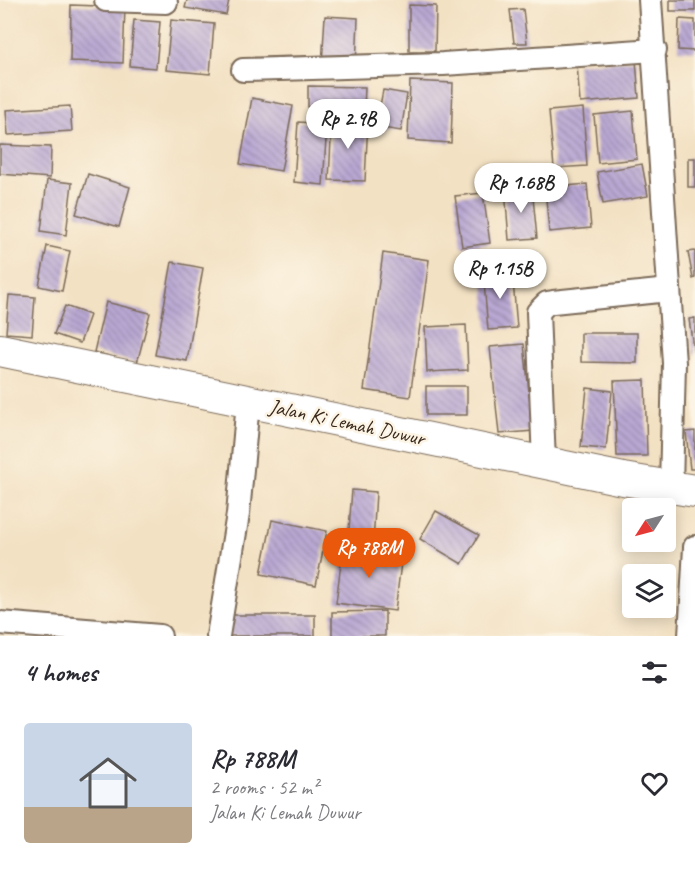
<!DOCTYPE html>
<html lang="en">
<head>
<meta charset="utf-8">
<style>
  :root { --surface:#fff; --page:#f2f2f3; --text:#2b2b33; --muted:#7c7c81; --line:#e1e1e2; --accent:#ea580c }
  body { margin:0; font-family:Caveat,sans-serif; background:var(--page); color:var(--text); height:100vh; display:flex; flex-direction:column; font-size:22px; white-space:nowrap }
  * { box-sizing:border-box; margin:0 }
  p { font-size:20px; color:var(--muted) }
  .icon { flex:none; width:33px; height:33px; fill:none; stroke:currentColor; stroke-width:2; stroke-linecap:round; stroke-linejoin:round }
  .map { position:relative; height:636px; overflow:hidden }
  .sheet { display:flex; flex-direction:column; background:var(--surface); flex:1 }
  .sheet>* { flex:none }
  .needle { width:39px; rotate:234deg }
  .controls { position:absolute; left:622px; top:498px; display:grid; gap:12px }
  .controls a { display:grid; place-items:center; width:54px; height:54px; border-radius:6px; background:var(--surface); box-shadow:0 3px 15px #0003; font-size:30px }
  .price { position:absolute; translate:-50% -51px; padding:0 14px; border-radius:21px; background:#fff; color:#222; font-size:20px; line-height:39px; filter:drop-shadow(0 2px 3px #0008) }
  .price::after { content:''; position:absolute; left:50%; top:36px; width:18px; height:14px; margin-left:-9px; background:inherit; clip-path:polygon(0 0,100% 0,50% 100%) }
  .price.active { background:var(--accent); color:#fff }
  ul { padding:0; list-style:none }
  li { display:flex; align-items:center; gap:18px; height:150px; padding:0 24px }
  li+li { border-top:2px solid var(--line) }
  li span { display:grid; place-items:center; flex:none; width:168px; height:120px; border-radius:6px; color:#555 }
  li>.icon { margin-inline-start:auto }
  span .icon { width:72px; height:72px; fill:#fffc; stroke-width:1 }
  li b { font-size:26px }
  h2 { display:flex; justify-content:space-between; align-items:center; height:72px; padding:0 24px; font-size:26px }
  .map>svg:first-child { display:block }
  .building { fill:url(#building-back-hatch) }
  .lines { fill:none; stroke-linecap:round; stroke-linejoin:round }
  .street-casing { stroke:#7b6a58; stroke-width:26 }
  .secondary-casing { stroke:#7b6a58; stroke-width:34 }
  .street { stroke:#fff; stroke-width:22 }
  .secondary { stroke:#fff; stroke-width:32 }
  .labels { text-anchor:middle; stroke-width:5; stroke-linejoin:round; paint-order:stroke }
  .street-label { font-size:21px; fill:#3b2a1e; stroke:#fcf5e5 }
</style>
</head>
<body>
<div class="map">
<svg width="695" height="636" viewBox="0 0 695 636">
  <defs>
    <pattern id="building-back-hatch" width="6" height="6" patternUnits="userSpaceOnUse" patternTransform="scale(1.5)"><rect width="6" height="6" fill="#b9a8d3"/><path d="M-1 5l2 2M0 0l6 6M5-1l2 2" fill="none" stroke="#9889ab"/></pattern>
  </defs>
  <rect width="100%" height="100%" fill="#fcf5e5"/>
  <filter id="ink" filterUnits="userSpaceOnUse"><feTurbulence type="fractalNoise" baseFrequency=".0167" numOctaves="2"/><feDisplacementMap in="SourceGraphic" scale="12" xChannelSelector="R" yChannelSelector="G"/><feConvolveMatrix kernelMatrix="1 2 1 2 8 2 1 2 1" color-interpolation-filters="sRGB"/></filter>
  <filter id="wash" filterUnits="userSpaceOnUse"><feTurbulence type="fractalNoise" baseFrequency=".008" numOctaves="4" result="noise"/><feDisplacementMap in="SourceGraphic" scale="24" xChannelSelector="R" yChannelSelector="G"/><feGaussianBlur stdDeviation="1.35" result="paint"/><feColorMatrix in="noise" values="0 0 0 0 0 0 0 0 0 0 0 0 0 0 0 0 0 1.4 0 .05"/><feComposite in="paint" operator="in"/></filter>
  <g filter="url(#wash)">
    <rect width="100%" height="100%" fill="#f3e1c3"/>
    <g id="blocks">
      <g class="building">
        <path d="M187,0H229L226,15L185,8Z"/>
        <rect x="670" y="0" width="25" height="11"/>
        <path d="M71,5L125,7L123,63L70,61Z"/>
        <path d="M409,5L436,6L435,51H409Z"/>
        <path d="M523,9L527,43H514L510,10Z"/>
        <path d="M325,16L358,18L356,66L322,65Z"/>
        <path d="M679,19L695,20V51L678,50Z"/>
        <path d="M134,20L160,22L156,68L130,66Z"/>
        <path d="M171,20L214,24L210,74L166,70Z"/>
        <path d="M636,60L639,98L580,103L577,64Z"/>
        <path d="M410,81L453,83L451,143L408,140Z"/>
        <path d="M308,86L365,87L364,109L308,107Z"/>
        <path d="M383,90L407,94L401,131L376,127Z"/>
        <path d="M252,98L293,106L281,171L240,164Z"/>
        <path d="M70,106L72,131L8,135L6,110Z"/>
        <path d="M583,108L587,166L554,168L549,111Z"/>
        <path d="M633,111L637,159L598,163L594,115Z"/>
        <path d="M332,119L368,120L365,181L329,180Z"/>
        <path d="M298,122L327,124L323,185L294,182Z"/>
        <path d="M0,145L51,147L50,178L0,174Z"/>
        <rect x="688" y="158" width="7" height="29"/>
        <path d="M642,164L648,196L603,204L597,172Z"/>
        <path d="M88,174L130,187L119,227L76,214Z"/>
        <path d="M47,180L72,183L66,235L41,231Z"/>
        <path d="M587,184L591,228L549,232L545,188Z"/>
        <path d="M532,187L537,238L509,240L505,189Z"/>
        <path d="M483,193L490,243L462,247L455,196Z"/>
        <path d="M47,246L70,251L62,291L39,286Z"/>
        <path d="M695,251V278L693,279L688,252Z"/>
        <path d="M383,253L429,260L410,397L364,390Z"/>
        <path d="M172,262L203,268L187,361L155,355Z"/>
        <path d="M512,269L517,328L488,330L483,271Z"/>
        <path d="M9,295L35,297L32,335L6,333Z"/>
        <path d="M106,302L150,313L137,363L94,352Z"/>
        <path d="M65,306L90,315L80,343L54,334Z"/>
        <path d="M695,318V354H694L689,319Z"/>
        <path d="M466,325L468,370L427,372L425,327Z"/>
        <path d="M581,333H637V363L581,362Z"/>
        <path d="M524,344L533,431L499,434L490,347Z"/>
        <path d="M645,380L647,456H617L614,381Z"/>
        <rect x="426" y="386" width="41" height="29"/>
        <path d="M587,388L612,391L606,449L581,447Z"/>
        <path d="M695,431V469H690L686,432Z"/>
        <path d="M352,490L376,492L373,544L348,543Z"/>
        <path d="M436,511L479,535L462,564L420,539Z"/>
        <path d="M272,520L327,531L316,585L261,574Z"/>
        <path d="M343,547L402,555L395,611L336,603Z"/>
        <path d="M385,611V636H332V612Z"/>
        <path d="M229,615H315V636H230Z"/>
      </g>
    </g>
  </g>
  <g filter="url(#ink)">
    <use href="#blocks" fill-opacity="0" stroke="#7b6a58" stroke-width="1.5"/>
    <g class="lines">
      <defs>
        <g id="street">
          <path d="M106,0L166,2"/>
          <path d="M650,0L674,363L671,487"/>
          <path d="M243,70L443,64L655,50"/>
          <path d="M544,463L538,312L547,303L553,302L669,290"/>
          <path d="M0,623L160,636"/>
          <path d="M218,636L238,514L248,402"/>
          <path d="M690,636L695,547"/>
        </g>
        <path id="secondary" d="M0,350L623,479L695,491"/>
      </defs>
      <use href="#street" class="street-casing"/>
      <use href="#secondary" class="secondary-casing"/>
      <use href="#street" class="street"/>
      <use href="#secondary" class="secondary"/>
    </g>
  </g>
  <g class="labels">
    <g class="street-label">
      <text transform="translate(347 422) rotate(12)" y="7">Jalan Ki Lemah Duwur</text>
    </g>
  </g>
</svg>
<div class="controls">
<a><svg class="needle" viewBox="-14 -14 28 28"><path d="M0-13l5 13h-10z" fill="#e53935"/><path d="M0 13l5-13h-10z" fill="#7c7c81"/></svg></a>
<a><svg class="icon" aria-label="layers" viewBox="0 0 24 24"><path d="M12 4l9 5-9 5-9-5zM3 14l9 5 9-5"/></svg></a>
</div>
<b class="price" style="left:348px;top:150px">Rp 2.9B</b>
<b class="price" style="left:521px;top:214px">Rp 1.68B</b>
<b class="price" style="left:500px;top:300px">Rp 1.15B</b>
<b class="price active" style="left:369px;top:579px">Rp 788M</b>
</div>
<section class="sheet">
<h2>4 homes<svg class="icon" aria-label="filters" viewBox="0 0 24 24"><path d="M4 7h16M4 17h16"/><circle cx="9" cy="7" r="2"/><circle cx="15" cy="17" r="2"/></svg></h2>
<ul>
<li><span style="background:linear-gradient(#c9d6e8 70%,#b9a48a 0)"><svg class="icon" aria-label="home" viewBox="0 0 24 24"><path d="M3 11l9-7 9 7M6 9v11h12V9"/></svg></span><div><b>Rp 788M</b><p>2 rooms · 52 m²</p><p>Jalan Ki Lemah Duwur</p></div><svg class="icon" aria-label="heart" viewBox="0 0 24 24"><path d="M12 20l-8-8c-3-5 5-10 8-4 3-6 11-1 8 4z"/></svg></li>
</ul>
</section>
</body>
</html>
